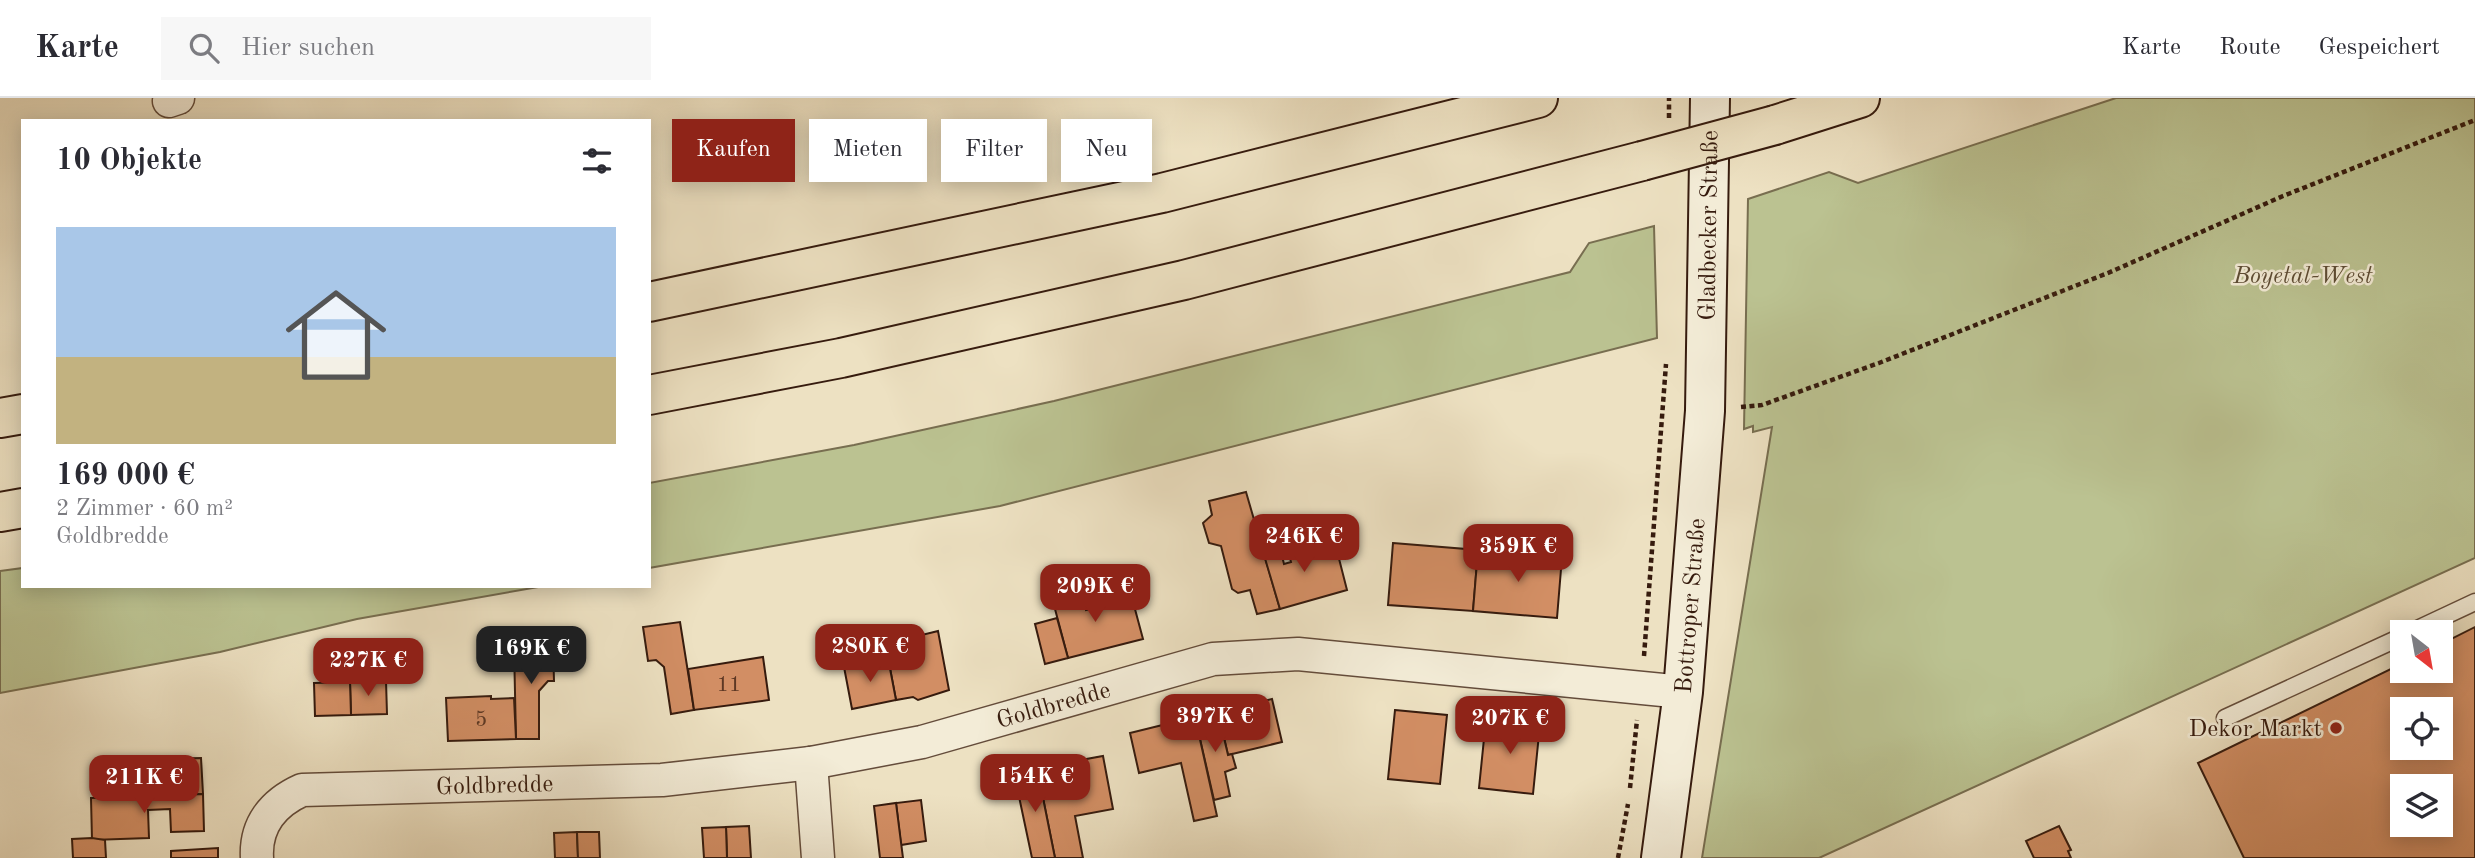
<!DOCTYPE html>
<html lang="de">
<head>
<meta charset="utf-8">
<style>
  :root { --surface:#fff; --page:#f7f7f7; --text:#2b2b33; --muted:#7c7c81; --line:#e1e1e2; --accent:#8f2418 }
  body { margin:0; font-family:"Old Standard TT",serif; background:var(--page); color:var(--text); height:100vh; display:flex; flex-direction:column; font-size:26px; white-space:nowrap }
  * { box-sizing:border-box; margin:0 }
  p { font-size:23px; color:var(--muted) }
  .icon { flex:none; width:38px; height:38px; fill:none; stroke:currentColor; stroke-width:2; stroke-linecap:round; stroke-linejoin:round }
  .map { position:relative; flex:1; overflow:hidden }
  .panel { position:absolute; left:21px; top:21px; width:630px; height:469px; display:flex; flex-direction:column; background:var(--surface); border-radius:0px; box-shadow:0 4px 18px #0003 }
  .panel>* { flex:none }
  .banner { position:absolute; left:672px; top:21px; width:665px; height:63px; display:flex; gap:14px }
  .needle { width:46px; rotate:149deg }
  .controls { position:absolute; left:2390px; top:522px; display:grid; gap:14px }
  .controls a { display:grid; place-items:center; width:63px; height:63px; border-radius:0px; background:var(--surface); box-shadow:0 4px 18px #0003; font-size:35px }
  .price { position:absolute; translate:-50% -60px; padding:0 16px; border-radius:14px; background:var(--accent); color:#fff; font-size:23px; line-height:46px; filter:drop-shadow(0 2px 4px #0008) }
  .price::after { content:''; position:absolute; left:50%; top:42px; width:21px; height:16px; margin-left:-10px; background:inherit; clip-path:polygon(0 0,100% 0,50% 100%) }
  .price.on { background:#222; color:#fff }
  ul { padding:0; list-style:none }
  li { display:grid; align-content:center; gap:14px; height:371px; padding:0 35px }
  li span { display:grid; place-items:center; height:217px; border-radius:0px; color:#555 }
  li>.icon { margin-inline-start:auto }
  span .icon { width:126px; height:126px; fill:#fffc; stroke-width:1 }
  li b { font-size:30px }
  h2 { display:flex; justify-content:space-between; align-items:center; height:84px; padding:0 35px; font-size:30px }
  .tag { padding:0 24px; border-radius:0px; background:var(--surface); box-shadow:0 4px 18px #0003; font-size:24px; line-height:63px }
  .tag.on { background:var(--accent); color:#fff }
  header { display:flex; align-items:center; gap:42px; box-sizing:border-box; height:98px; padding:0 35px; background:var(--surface); border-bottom:2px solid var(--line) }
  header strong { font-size:33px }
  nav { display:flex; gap:38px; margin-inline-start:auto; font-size:24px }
  .search { width:490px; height:63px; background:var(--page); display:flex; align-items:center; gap:18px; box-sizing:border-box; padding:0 24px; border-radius:0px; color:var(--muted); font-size:26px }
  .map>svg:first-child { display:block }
  .green { fill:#bbc291; stroke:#786e50; stroke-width:2 }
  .building { fill:#d28e64; stroke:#361b0e; stroke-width:2; fill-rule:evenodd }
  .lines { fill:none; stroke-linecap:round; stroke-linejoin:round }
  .lane-casing { stroke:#644c3b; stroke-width:19 }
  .street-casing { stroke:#644c3b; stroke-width:35 }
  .secondary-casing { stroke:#361b0e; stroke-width:42 }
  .highway-casing { stroke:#361b0e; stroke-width:42 }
  .path { stroke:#361b0e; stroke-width:4.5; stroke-dasharray:5 3.5; stroke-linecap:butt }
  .lane { stroke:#f3ecd7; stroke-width:16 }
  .street { stroke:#f3ecd7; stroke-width:32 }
  .secondary { stroke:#f3ecd7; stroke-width:38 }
  .highway { stroke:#ede1c2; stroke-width:38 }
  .highway-bridge-casing { stroke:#361b0e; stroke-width:42; stroke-linecap:butt }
  .highway-bridge { stroke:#ede1c2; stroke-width:38 }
  .poi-dot { fill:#8f2418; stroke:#f3ecd7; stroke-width:2.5 }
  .labels { text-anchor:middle; stroke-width:5; stroke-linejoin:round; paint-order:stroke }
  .number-label { font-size:21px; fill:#5d3824 }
  .street-label { font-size:24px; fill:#361b0e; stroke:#f3ecd7 }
  .park-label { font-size:24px; font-style:italic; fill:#5e4d35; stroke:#f3ecd7 }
  .poi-label { font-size:24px; fill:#361b0e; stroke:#f3ecd7; text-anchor:end }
</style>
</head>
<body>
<header>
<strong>Karte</strong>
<div class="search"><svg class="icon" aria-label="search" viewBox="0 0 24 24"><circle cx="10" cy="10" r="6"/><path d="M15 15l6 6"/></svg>Hier suchen</div>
<nav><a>Karte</a><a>Route</a><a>Gespeichert</a></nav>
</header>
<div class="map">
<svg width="2475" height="760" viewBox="0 0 2475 760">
  <rect width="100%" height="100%" fill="#ede1c2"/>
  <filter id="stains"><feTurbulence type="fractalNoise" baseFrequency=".00286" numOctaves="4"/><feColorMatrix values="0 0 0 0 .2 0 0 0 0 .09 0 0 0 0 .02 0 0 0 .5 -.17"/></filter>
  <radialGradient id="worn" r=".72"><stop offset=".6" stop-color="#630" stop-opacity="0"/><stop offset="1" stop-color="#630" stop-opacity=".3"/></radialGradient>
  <g class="green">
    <path d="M2116,0H2475V460L1819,760H1702L1772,329L1753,334V328L1744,331L1748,101L1829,74L1858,85Z"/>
    <path d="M1654,128L1657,240L1000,408L649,470V385L854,347L1054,303L1570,174L1589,145Z"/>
    <path d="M23,470V488H544L357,521L220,554L0,595V473Z"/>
  </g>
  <g class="building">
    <path d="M1246,394L1280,511L1257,516L1250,492L1238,495L1232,491L1221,448L1209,445L1203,425L1212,417L1209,403Z"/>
    <path d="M1278,442L1284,466L1291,464L1289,457L1335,445L1347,492L1280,511L1261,447Z"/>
    <path d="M1393,445L1478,452L1473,513L1388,507Z"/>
    <path d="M1478,452L1562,459L1557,520L1473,513Z"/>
    <path d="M1066,491L1068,499L1081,495L1086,512L1132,500L1143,541L1068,560L1051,496Z"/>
    <path d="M1057,520L1068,560L1045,566L1035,526Z"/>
    <path d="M680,524L694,612L671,616L664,569L656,562L648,563L643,529Z"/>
    <path d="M2475,529V760H2244L2198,665L2403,565V572H2441V546ZM2403,611H2441V649H2403ZM2403,688H2441V726H2403Z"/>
    <path d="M914,531L922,537L938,533L949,592L918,602L913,599L896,602L885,544L901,541L906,532Z"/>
    <path d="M553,546L554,583H548L539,593V641H516L514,548Z"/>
    <path d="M763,559L769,602L694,612L688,571Z"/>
    <path d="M888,560L896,602L852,611L844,569Z"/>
    <path d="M386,583L387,616L351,617L350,584Z"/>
    <path d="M350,584L351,617L315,618L314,585Z"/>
    <path d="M491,598V601L514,600L516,641L448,643L446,600Z"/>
    <path d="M1272,601L1282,644L1228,657L1218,614Z"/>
    <path d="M1395,612L1447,617L1440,686L1388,681Z"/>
    <path d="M1218,614L1228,657L1232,656L1236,670L1225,674L1230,698L1214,702L1195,619Z"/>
    <path d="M1195,619L1217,718L1194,723L1181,665L1139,675L1130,635Z"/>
    <path d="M1486,621L1540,626L1533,696L1479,690Z"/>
    <path d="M1103,658L1113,711L1075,718L1083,760H1055L1037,670Z"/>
    <path d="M201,660L203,696L111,699L110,662Z"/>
    <path d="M1037,670L1055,760H1032L1014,675Z"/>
    <path d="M203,696L204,733L171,734L170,711L148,712L149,740L92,742L91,700Z"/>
    <path d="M921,702L926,743L901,747L896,705Z"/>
    <path d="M896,705L903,760H880L874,708Z"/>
    <path d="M749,728L751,760H727L726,729Z"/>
    <path d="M2059,728L2071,752L2068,753L2071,760H2034L2026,743Z"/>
    <path d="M726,729L727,760H704L702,730Z"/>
    <path d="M577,734L578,760H555L554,735Z"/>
    <path d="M577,734H599L600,760H578Z"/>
    <path d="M92,740L105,742L106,760H73L72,741Z"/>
    <path d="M218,750V760H171V753Z"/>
  </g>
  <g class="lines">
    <defs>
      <g id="lane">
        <path d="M2411,534L2475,504"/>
        <path d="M2225,620L2403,538"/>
      </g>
      <g id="street">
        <path d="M169,3L178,0"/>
        <path d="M811,665L818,760"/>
        <path id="s1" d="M257,760C255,727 273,705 302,692L662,682L811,665L922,644L1213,561L1298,556L1683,594"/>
      </g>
      <g id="secondary">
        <path id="s2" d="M1661,760L1683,594L1705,313L1710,0"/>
      </g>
      <g id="highway">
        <path d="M1775,27L1860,0"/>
        <path d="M649,204L1162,95L1538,0"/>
        <path d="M649,297L841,260L1184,182L1642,63"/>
        <path d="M0,320L23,316"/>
        <path d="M0,414L23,410"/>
      </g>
    </defs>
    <use href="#lane" class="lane-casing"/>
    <use href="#street" class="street-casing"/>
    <use href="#secondary" class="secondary-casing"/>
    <use href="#highway" class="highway-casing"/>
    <g class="path">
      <path d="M1669,20V0"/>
      <path d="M1741,309L1762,307L1879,265L2108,175L2283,98L2475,22"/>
      <path d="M1644,558L1666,266"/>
      <path d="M1630,690L1637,622"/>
      <path d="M1618,760L1628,706"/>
    </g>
    <use href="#lane" class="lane"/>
    <use href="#street" class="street"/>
    <use href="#secondary" class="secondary"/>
    <use href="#highway" class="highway"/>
    <defs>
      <path id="highway-bridge" d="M1642,63L1775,27"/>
    </defs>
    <use href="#highway-bridge" class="highway-bridge-casing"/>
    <use href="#highway-bridge" class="highway-bridge"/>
  </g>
  <circle class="poi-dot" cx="2336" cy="630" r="7"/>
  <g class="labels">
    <g class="number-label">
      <text x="729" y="593">11</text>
      <text x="481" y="628">5</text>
    </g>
    <g class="street-label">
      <text dy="8" stroke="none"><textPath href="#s2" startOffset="635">Gladbecker Straße</textPath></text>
      <text dy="8" stroke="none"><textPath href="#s2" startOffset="254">Bottroper Straße</textPath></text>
      <text dy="8" stroke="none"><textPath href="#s1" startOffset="847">Goldbredde</textPath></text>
      <text dy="8" stroke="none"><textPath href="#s1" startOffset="280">Goldbredde</textPath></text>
    </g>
    <g class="park-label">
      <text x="2303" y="185">Boyetal-West</text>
    </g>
    <g class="poi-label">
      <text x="2322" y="638">Dekor Markt</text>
    </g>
  </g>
  <rect width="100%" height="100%" filter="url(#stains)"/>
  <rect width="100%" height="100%" fill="url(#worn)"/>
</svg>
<div class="controls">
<a><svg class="needle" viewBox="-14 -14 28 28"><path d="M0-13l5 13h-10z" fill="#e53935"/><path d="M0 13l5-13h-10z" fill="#7c7c81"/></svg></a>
<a><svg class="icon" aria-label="locate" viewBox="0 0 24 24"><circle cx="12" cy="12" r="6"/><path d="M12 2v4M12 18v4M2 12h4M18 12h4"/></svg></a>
<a><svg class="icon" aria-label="layers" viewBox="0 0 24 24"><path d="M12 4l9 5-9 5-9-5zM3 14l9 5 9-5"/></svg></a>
</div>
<b class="price" style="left:1304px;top:476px">246K €</b>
<b class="price" style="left:1518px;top:486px">359K €</b>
<b class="price" style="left:1095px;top:526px">209K €</b>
<b class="price" style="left:870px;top:586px">280K €</b>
<b class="price on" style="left:531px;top:588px">169K €</b>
<b class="price" style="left:368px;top:600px">227K €</b>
<b class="price" style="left:1215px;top:656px">397K €</b>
<b class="price" style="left:1510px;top:658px">207K €</b>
<b class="price" style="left:1035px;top:716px">154K €</b>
<b class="price" style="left:144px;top:717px">211K €</b>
<div class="banner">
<a class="tag on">Kaufen</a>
<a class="tag">Mieten</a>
<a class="tag">Filter</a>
<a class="tag">Neu</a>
</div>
<section class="panel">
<h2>10 Objekte<svg class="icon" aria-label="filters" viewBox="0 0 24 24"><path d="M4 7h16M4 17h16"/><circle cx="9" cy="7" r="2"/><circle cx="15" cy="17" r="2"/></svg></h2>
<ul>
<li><span style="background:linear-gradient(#a9c7e8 60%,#c2b280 0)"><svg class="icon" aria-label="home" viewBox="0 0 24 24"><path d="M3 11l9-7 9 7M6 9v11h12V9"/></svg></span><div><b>169 000 €</b><p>2 Zimmer · 60 m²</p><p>Goldbredde</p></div></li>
</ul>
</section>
</div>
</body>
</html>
